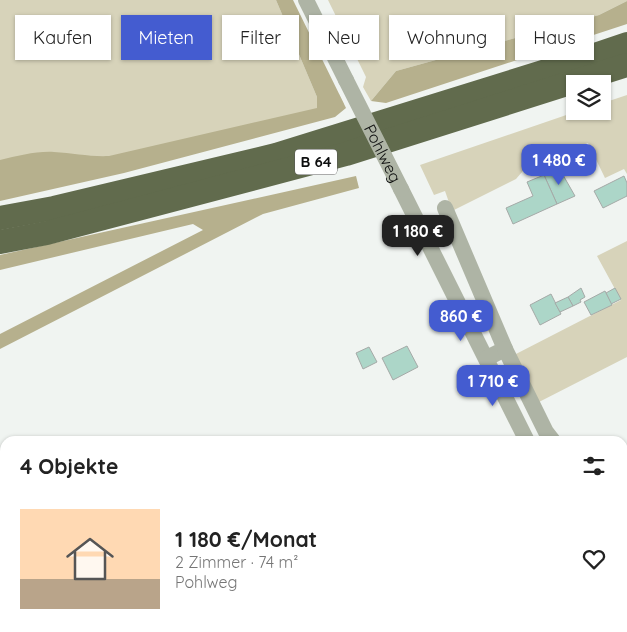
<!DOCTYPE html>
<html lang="de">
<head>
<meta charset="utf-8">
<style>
  :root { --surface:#fff; --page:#f6f6f6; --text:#222; --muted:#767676; --accent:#445cd0 }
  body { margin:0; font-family:Quicksand,sans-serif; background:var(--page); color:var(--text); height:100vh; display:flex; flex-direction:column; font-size:19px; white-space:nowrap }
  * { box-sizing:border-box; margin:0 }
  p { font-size:16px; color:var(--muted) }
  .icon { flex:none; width:28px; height:28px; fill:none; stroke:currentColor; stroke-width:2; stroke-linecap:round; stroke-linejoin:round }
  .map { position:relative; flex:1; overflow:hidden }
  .side { position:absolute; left:0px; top:436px; width:628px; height:196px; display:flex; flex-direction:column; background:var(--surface); border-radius:15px 15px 0 0; box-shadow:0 1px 4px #0004 }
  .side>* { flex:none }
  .guide { position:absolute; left:15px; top:15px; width:598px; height:45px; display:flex; gap:10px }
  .controls { position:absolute; left:566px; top:75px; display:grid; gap:10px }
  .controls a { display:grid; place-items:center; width:45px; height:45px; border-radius:0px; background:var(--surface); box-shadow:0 1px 4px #0004; font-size:25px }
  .price { position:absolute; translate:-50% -42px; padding:0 11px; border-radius:10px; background:var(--accent); color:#fff; font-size:16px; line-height:32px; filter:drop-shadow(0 1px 2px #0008) }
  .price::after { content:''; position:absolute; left:50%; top:30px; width:15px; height:11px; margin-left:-8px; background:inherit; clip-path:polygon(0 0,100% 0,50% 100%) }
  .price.current { background:#222; color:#fff }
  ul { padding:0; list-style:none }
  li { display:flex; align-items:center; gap:15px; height:125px; padding:0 20px }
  li span { display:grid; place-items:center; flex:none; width:140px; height:100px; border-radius:0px; color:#555 }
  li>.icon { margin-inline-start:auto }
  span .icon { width:60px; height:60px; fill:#fffc; stroke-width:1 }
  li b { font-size:21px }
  h2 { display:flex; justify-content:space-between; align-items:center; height:60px; padding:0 20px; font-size:21px }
  .chip { padding:0 18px; border-radius:0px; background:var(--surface); box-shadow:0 1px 4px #0004; font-size:18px; line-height:45px }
  .chip.current { background:var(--accent); color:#fff }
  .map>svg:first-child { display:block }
  .green { fill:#d7d3ba }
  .forest { fill:#b6b08d }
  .building { fill:#acd6c8; stroke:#a5a9a7 }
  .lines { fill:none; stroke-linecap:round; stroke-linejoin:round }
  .minor { stroke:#aeb4a5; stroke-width:16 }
  .highway { stroke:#616b4d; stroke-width:24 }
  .minor-bridge { stroke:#aeb4a5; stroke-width:16 }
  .labels { text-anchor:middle; stroke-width:5; stroke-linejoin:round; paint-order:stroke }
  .shield { fill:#fff; stroke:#565656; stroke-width:1 }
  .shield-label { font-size:15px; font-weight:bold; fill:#0d0e0e }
  .street-label { font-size:16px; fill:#0d0e0e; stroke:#fff }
</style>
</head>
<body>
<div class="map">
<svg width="627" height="632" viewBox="0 0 627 632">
  <rect width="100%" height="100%" fill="#f0f4f1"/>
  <g class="green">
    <path d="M0,0H276L317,97L339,94L344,104L108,160L0,176Z"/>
    <path d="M328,0H627V1L599,15L396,71L371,101L363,87L366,77Z"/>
    <path d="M627,95V174L624,169L605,178L588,143L528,165L516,179L452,211L445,191L434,195L420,165L578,111H602L603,103Z"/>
    <path d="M627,241V357L539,402L514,355L621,300L597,256Z"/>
    <path d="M627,532V622L622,613L623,534Z"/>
  </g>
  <g class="forest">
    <path d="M276,0H293L346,108L335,117L124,173L0,201V160C18,156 36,151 54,152C73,153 91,157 109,156L317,108V97Z"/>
    <path d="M627,1V24L386,103L371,101L396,71L599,15Z"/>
    <path d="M356,176L359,188L263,214L0,349V334L203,230L193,224L0,270V255Z"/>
  </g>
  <g class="building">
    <path d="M559,168L575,196L557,204L544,175Z"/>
    <path d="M544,175L557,204L513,224L506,208L533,196L527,182Z"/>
    <path d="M624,176L627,183V196L603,208L594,191Z"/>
    <path d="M581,288L585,297L580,300L581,302L573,306L568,297Z"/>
    <path d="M615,288L621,299L611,304L606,293Z"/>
    <path d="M605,291L612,305L591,315L584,302Z"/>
    <path d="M551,294L561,314L540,325L530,305Z"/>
    <path d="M568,297L573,306L560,312L555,303Z"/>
    <path d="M407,346L418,367L393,380L382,358Z"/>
    <path d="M369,347L377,362L363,369L356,353Z"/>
  </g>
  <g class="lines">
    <g class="minor">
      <path d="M306,0L346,80"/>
      <path d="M401,189L527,441"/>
      <path d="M445,208L505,349L487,358"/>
      <path d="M505,349L546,432L553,441"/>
      <path d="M622,471L627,469"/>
      <path d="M620,628L622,632"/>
    </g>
    <g class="highway">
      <path d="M0,218L54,208L276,155L559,67L627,44"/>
      <path d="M0,242L47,233L346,154L627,65"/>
    </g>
    <path class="minor-bridge" id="s1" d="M346,80L401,189"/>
  </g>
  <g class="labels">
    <rect class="shield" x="295" y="149.5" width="42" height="25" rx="4"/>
    <g class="shield-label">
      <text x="316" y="167">B 64</text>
    </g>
    <g class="street-label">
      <text dy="6" stroke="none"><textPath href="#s1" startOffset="82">Pohlweg</textPath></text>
    </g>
  </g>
</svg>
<div class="controls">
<a><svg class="icon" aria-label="layers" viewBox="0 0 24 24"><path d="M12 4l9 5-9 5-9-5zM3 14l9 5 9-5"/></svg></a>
</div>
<b class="price" style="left:559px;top:186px">1 480 €</b>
<b class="price current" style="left:418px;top:257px">1 180 €</b>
<b class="price" style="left:461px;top:342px">860 €</b>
<b class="price" style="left:493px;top:407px">1 710 €</b>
<div class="guide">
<a class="chip">Kaufen</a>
<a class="chip current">Mieten</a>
<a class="chip">Filter</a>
<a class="chip">Neu</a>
<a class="chip">Wohnung</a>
<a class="chip">Haus</a>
</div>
<section class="side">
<h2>4 Objekte<svg class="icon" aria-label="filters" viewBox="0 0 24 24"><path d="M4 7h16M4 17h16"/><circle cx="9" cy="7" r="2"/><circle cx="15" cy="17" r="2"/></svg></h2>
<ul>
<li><span style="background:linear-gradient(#ffd9b3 70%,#b9a48a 0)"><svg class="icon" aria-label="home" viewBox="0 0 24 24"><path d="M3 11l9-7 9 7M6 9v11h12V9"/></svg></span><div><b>1 180 €/Monat</b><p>2 Zimmer · 74 m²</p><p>Pohlweg</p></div><svg class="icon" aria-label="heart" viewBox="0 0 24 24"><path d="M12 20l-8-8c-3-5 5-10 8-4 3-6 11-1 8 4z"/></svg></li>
</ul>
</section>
</div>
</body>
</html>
